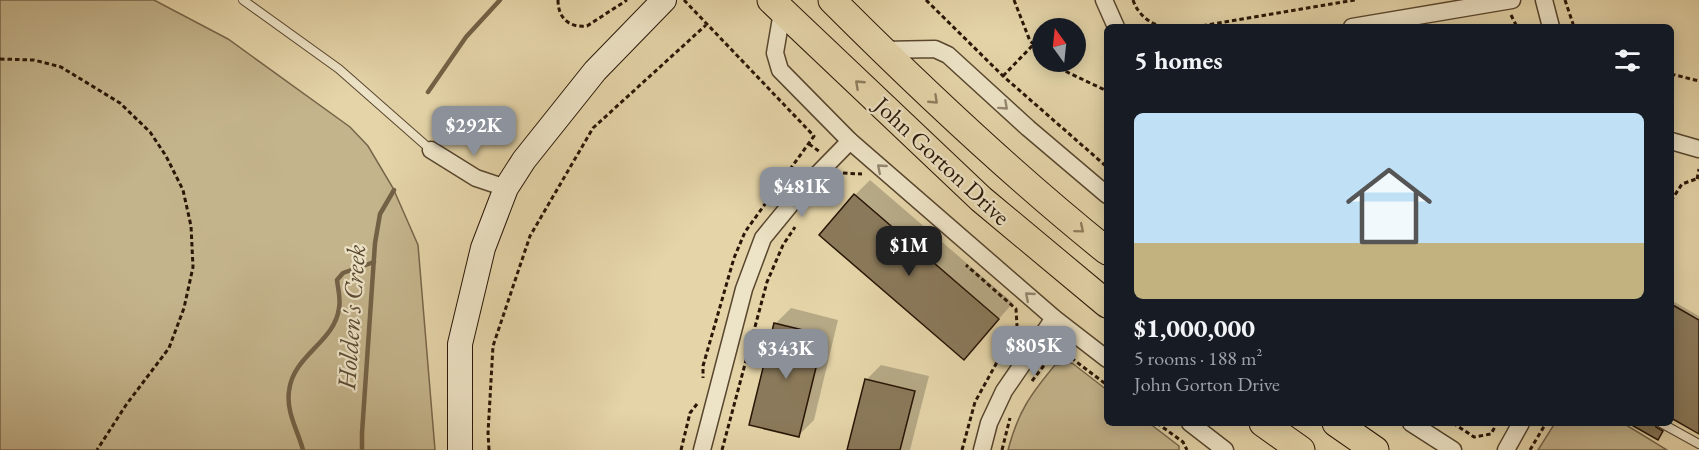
<!DOCTYPE html>
<html lang="en">
<head>
<meta charset="utf-8">
<style>
  :root { --surface:#171b24; --page:#242831; --text:#f1f3f6; --muted:#9ea1a6; --accent:#8c9099 }
  body { margin:0; font-family:"EB Garamond",serif; background:var(--page); color:var(--text); height:100vh; display:flex; flex-direction:column; font-size:22px; white-space:nowrap }
  * { box-sizing:border-box; margin:0 }
  p { font-size:20px; color:var(--muted) }
  .icon { flex:none; width:33px; height:33px; fill:none; stroke:currentColor; stroke-width:2; stroke-linecap:round; stroke-linejoin:round }
  .map { position:relative; flex:1; overflow:hidden }
  .sheet { position:absolute; left:1104px; top:24px; width:570px; height:402px; display:flex; flex-direction:column; background:var(--surface); border-radius:9px; box-shadow:0 3px 15px #0003 }
  .sheet>* { flex:none }
  .needle { width:39px; rotate:345deg }
  .buttons { position:absolute; left:1032px; top:18px; display:grid; gap:12px }
  .buttons a { display:grid; place-items:center; width:54px; height:54px; border-radius:50%; background:var(--surface); box-shadow:0 3px 15px #0003; font-size:30px }
  .price { position:absolute; translate:-50% -51px; padding:0 14px; border-radius:12px; background:var(--accent); color:#fff; font-size:20px; line-height:39px; filter:drop-shadow(0 2px 3px #0008) }
  .price::after { content:''; position:absolute; left:50%; top:36px; width:18px; height:14px; margin-left:-9px; background:inherit; clip-path:polygon(0 0,100% 0,50% 100%) }
  .price.selected { background:#222; color:#fff }
  ul { padding:0; list-style:none }
  li { display:grid; align-content:center; gap:12px; height:318px; padding:0 30px }
  li span { display:grid; place-items:center; height:186px; border-radius:9px; color:#555 }
  li>.icon { margin-inline-start:auto }
  span .icon { width:108px; height:108px; fill:#fffc; stroke-width:1 }
  li b { font-size:26px }
  h2 { display:flex; justify-content:space-between; align-items:center; height:72px; padding:0 30px; font-size:26px }
  .map>svg:first-child { display:block }
  .green { fill:#c4b48c; stroke:#766549; stroke-width:1.5 }
  .shadow { fill:#0003 }
  .lines { fill:none; stroke-linecap:round; stroke-linejoin:round }
  .stream { stroke:#736146; stroke-width:4.5 }
  .building { fill:#8a795a; stroke:#291606; stroke-width:1.5 }
  .lane-casing { stroke:#58462e; stroke-width:10 }
  .street-casing { stroke:#58462e; stroke-width:19 }
  .secondary-casing { stroke:#291606; stroke-width:26 }
  .primary-casing { stroke:#291606; stroke-width:29 }
  .path { stroke:#291606; stroke-width:3; stroke-dasharray:4.5 3; stroke-linecap:butt }
  .lane { stroke:#ede3c6; stroke-width:8 }
  .street { stroke:#ede3c6; stroke-width:16 }
  .secondary { stroke:#ede3c6; stroke-width:24 }
  .primary { stroke:#e4d4a8; stroke-width:27 }
  .oneway { stroke:#907e5f }
  .oneway2 { stroke:#958770 }
  .labels { text-anchor:middle; stroke-width:4.5; stroke-linejoin:round; paint-order:stroke }
  .street-label { font-size:24px; fill:#291606; stroke:#ede3c6 }
  .water-label { font-size:26px; font-style:italic; fill:#5a4831; stroke:#ede3c6 }
</style>
</head>
<body>
<div class="map">
<svg width="1699" height="450" viewBox="0 0 1699 450">
  <rect width="100%" height="100%" fill="#e4d4a8"/>
  <filter id="stains"><feTurbulence type="fractalNoise" baseFrequency=".00333" numOctaves="4"/><feColorMatrix values="0 0 0 0 .2 0 0 0 0 .09 0 0 0 0 .02 0 0 0 .5 -.17"/></filter>
  <radialGradient id="worn" r=".72"><stop offset=".6" stop-color="#630" stop-opacity="0"/><stop offset="1" stop-color="#630" stop-opacity=".3"/></radialGradient>
  <g class="green">
    <path d="M0,0H154L228,39L350,127L368,146L393,188L418,245L435,450H0Z"/>
    <path d="M1072,363L1107,390V423H1149L1179,446V450H1008C1018,412 1030,395 1055,365Z"/>
    <path d="M1555,423H1623L1667,450H1538Z"/>
  </g>
  <g class="shadow">
    <path d="M870,180L1013,303L964,358L855,195Z"/>
    <path d="M1671,300L1699,316V432L1671,417Z"/>
    <path d="M791,308L838,320L814,420L799,435L776,323Z"/>
    <path d="M881,365L929,376L910,450H849L866,380Z"/>
    <path d="M1631,423H1658L1664,428L1660,436Z"/>
  </g>
  <g class="lines">
    <g class="stream">
      <path d="M428,92L466,37L500,0"/>
      <path d="M303,450C298,431 286,412 289,391C293,355 335,342 339,308C341,299 338,289 337,280L343,273L374,262"/>
      <path d="M362,450V433L375,243L380,214L394,190"/>
    </g>
  </g>
  <g class="building">
    <path d="M854,194L999,319L964,360L819,235Z"/>
    <path d="M1671,304L1699,320V434L1671,418Z"/>
    <path d="M774,323L824,335L799,437L749,425Z"/>
    <path d="M865,379L915,391L900,450H847Z"/>
    <path d="M1628,423H1655L1656,427L1663,431L1658,440Z"/>
  </g>
  <g class="lines">
    <defs>
      <g id="lane">
        <path d="M243,0L339,69L431,150"/>
        <path d="M1661,423L1699,444"/>
      </g>
      <g id="street">
        <path d="M1104,0L1116,27"/>
        <path d="M1544,0L1551,27"/>
        <path d="M782,12L775,53L780,70L850,141L1054,318L1107,359"/>
        <path d="M1352,27L1512,0"/>
        <path d="M882,50L935,49L948,55L1028,128L1107,195"/>
        <path d="M1671,141L1699,149"/>
        <path d="M431,150L476,178L506,188"/>
        <path d="M1190,423L1225,450"/>
        <path d="M1411,423L1453,450"/>
        <path d="M702,450L744,289L763,238L804,188L850,141"/>
        <path d="M982,450L989,423L1004,391L1054,318"/>
        <path d="M1506,450L1521,423"/>
      </g>
      <path id="secondary" d="M460,450V344L483,248L506,188L524,160L595,71L664,0"/>
      <g id="primary">
        <path d="M771,0L981,199L1107,304"/>
        <path d="M832,0C920,88 1010,173 1107,251"/>
        <path d="M1263,423L1301,450"/>
        <path d="M1336,423L1375,450"/>
      </g>
    </defs>
    <use href="#lane" class="lane-casing"/>
    <use href="#street" class="street-casing"/>
    <use href="#secondary" class="secondary-casing"/>
    <use href="#primary" class="primary-casing"/>
    <g class="path">
      <path d="M558,0C558,18 569,28 587,26L627,0"/>
      <path d="M684,0L814,136L745,232L734,258L703,366V378"/>
      <path d="M926,0L1003,76L1107,167"/>
      <path d="M1014,0L1030,41L1042,52"/>
      <path d="M1133,0C1138,15 1150,24 1164,27"/>
      <path d="M1565,0L1574,27"/>
      <path d="M1511,15L1517,27"/>
      <path d="M1195,27L1355,0"/>
      <path d="M0,59L34,60L61,67L120,103L150,132L166,156L183,190L191,226L193,267L184,308L169,348L126,405L97,450"/>
      <path d="M1054,62L1067,72L1107,91"/>
      <path d="M1671,74L1699,81"/>
      <path d="M1003,76L1033,45"/>
      <path d="M809,144L820,152"/>
      <path d="M843,173L862,174"/>
      <path d="M1697,179L1699,169"/>
      <path d="M1671,201L1682,184L1699,178"/>
      <path d="M1032,381L1052,355L1070,357L1107,385"/>
      <path d="M1157,423L1183,442L1187,450"/>
      <path d="M1453,423L1474,437L1491,434L1497,423"/>
      <path d="M489,450L488,433L493,346L530,236L593,128L706,25"/>
      <path d="M681,450L690,413L697,404"/>
      <path d="M722,450L767,282L783,245L795,227"/>
      <path d="M962,450L975,402L1017,326L1016,309L966,265"/>
      <path d="M1002,450L1010,418"/>
      <path d="M1530,450L1546,423"/>
    </g>
    <use href="#lane" class="lane"/>
    <use href="#street" class="street"/>
    <use href="#secondary" class="secondary"/>
    <use href="#primary" class="primary"/>
  </g>
  <defs><path id="oneway-chevron" d="M-2-3.5L2.5 0L-2 3.5" fill="none" stroke-width="1.6" stroke-linecap="round" stroke-linejoin="round" transform="scale(1.5)"/></defs>
  <g class="oneway">
    <use href="#oneway-chevron" transform="translate(859 84) rotate(-137)"/>
    <use href="#oneway-chevron" transform="translate(934 100) rotate(43)"/>
    <use href="#oneway-chevron" transform="translate(1080 229) rotate(40)"/>
  </g>
  <g class="oneway2">
    <use href="#oneway-chevron" transform="translate(1004 106) rotate(42)"/>
    <use href="#oneway-chevron" transform="translate(881 168) rotate(-139)"/>
    <use href="#oneway-chevron" transform="translate(1029 296) rotate(-139)"/>
  </g>
  <g class="labels">
    <g class="street-label">
      <text transform="translate(942 161) rotate(43)" y="8">John Gorton Drive</text>
    </g>
    <g class="water-label">
      <text transform="translate(351 317) rotate(-86)" y="9">Holden's Creek</text>
    </g>
  </g>
  <rect width="100%" height="100%" filter="url(#stains)"/>
  <rect width="100%" height="100%" fill="url(#worn)"/>
</svg>
<div class="buttons">
<a><svg class="needle" viewBox="-14 -14 28 28"><path d="M0-13l5 13h-10z" fill="#e53935"/><path d="M0 13l5-13h-10z" fill="#9ea1a6"/></svg></a>
</div>
<b class="price" style="left:474px;top:157px">$292K</b>
<b class="price" style="left:802px;top:218px">$481K</b>
<b class="price selected" style="left:909px;top:277px">$1M</b>
<b class="price" style="left:1034px;top:377px">$805K</b>
<b class="price" style="left:786px;top:380px">$343K</b>
<section class="sheet">
<h2>5 homes<svg class="icon" aria-label="filters" viewBox="0 0 24 24"><path d="M4 7h16M4 17h16"/><circle cx="9" cy="7" r="2"/><circle cx="15" cy="17" r="2"/></svg></h2>
<ul>
<li><span style="background:linear-gradient(#bfe0f5 70%,#c2b280 0)"><svg class="icon" aria-label="home" viewBox="0 0 24 24"><path d="M3 11l9-7 9 7M6 9v11h12V9"/></svg></span><div><b>$1,000,000</b><p>5 rooms · 188 m²</p><p>John Gorton Drive</p></div></li>
</ul>
</section>
</div>
</body>
</html>
